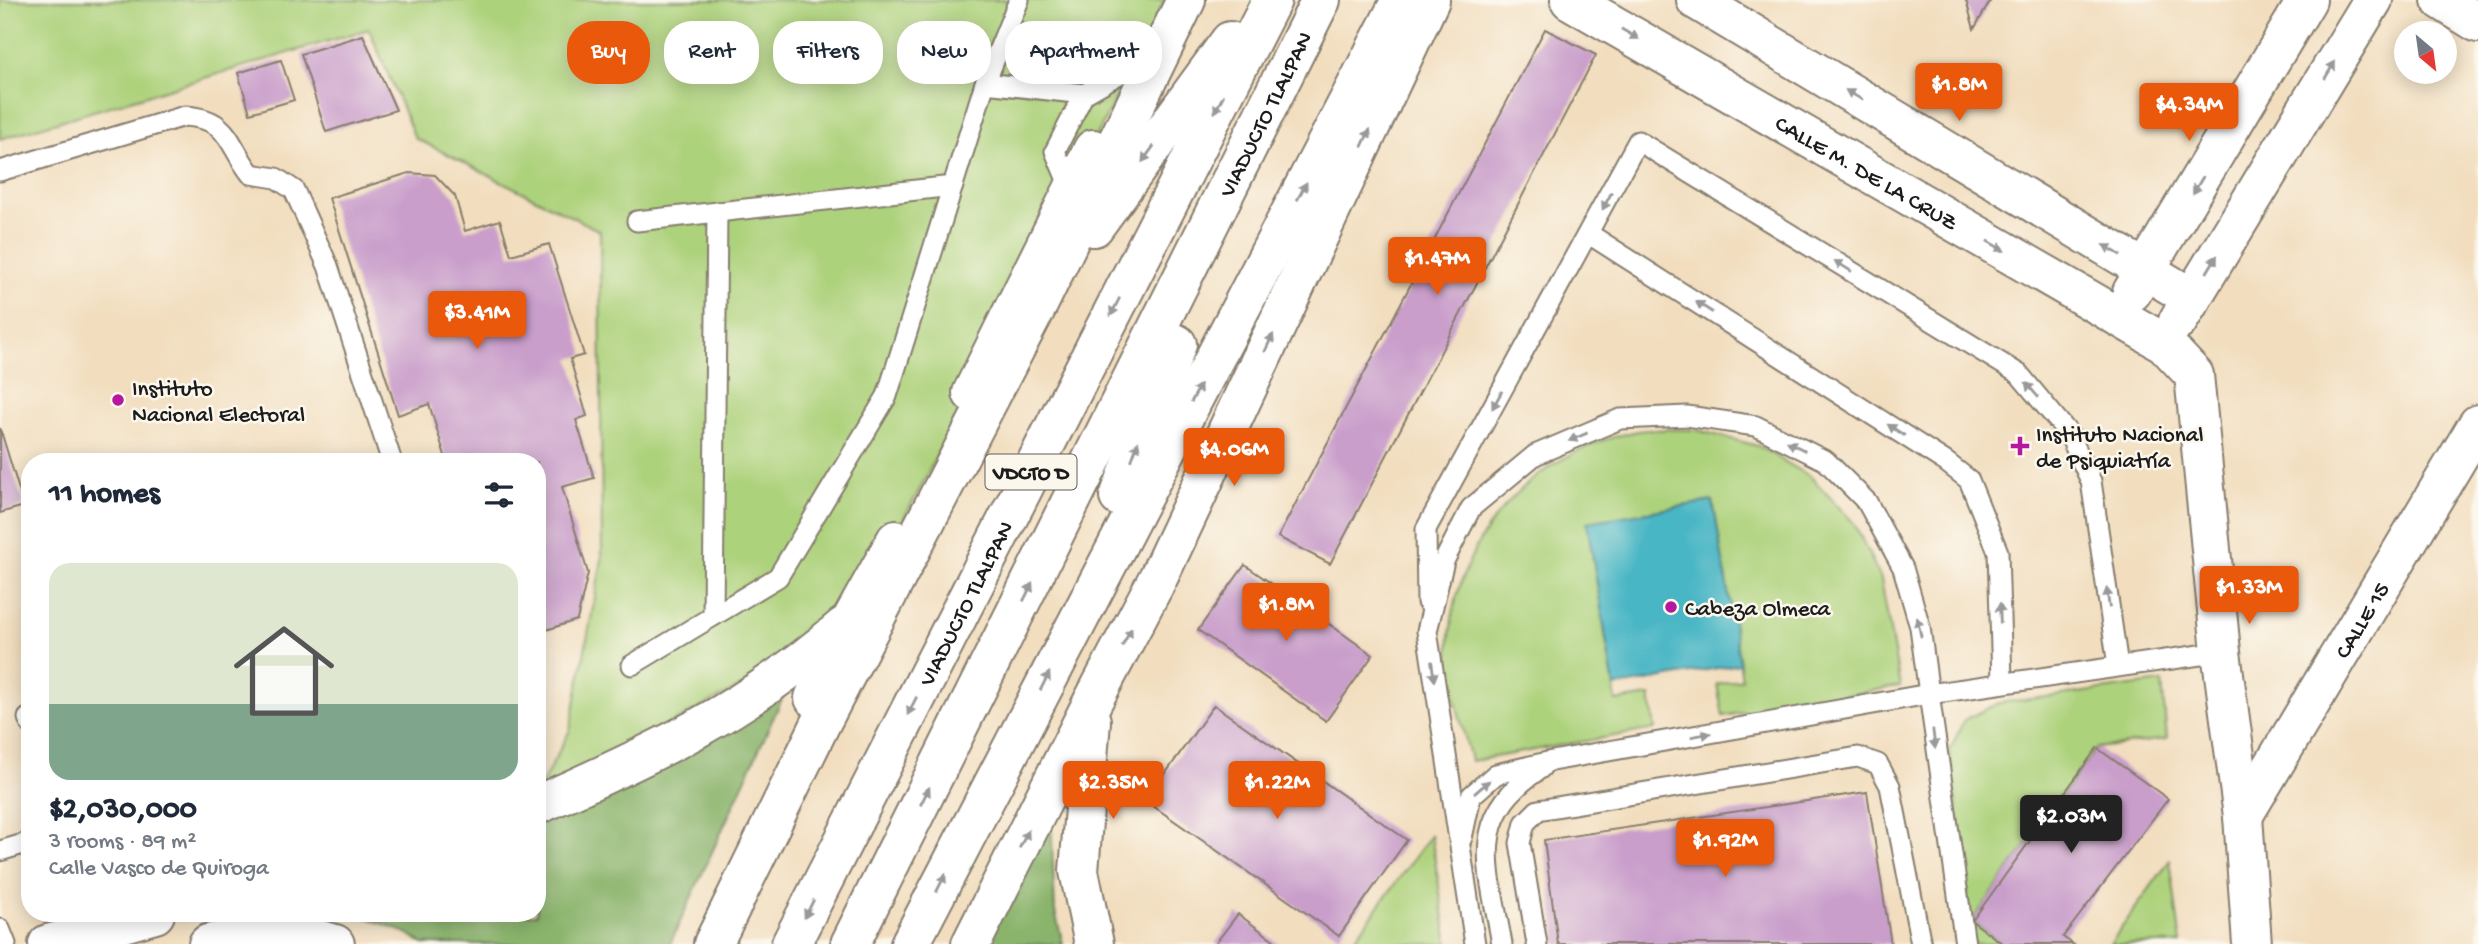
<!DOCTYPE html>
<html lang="en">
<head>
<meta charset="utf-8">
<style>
  :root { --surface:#fff; --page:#f2f2f3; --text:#1f2937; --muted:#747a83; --line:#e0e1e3; --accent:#ea580c }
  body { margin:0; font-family:"Gochi Hand",sans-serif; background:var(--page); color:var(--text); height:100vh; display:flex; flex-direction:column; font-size:26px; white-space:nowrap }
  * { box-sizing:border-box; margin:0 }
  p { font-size:23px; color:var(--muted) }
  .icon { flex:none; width:38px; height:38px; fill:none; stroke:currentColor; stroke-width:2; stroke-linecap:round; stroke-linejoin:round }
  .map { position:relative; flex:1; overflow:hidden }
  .drawer { position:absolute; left:21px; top:453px; width:525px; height:469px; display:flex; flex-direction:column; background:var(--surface); border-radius:28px; box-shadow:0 4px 18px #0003 }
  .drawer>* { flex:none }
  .hud { position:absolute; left:567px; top:21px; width:665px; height:63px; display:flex; gap:14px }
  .needle { width:46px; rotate:151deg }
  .tools { position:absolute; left:2394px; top:21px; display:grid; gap:14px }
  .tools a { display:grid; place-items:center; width:63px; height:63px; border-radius:50%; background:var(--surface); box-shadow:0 4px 18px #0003; font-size:35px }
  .price { position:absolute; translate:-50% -60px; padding:0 16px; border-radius:7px; background:var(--accent); color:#fff; font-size:23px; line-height:46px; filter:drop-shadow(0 2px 4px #0008) }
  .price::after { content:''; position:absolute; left:50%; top:42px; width:21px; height:16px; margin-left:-10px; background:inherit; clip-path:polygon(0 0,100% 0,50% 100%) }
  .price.on { background:#222; color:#fff }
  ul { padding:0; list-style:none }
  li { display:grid; align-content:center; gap:14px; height:371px; padding:0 28px }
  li+li { border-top:2px solid var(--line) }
  li span { display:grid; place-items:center; height:217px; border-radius:21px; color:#555 }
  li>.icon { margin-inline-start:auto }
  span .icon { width:126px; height:126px; fill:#fffc; stroke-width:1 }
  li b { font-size:30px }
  h2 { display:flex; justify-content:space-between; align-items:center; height:84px; padding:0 28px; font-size:30px }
  .pill { padding:0 24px; border-radius:28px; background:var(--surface); box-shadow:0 4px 18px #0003; font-size:24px; line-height:63px }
  .pill.on { background:var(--accent); color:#fff }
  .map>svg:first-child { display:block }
  .green { fill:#add27c; stroke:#64774c; stroke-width:2 }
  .forest { fill:#8ab46c; stroke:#536844; stroke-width:2 }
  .water { fill:#49b6c5; stroke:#326970; stroke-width:2 }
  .building { fill:#c99ecb }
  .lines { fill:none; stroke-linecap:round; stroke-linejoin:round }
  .service-casing { stroke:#877d6e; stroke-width:23 }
  .minor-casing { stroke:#877d6e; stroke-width:42 }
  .secondary-casing { stroke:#877d6e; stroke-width:42 }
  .motorway-casing { stroke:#877d6e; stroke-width:42 }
  .service { stroke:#fff; stroke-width:19 }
  .minor { stroke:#fff; stroke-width:38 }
  .secondary { stroke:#fff; stroke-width:38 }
  .motorway { stroke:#fff; stroke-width:38 }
  .oneway { fill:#999 }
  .poi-dot { fill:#b5179e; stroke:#fbf7ec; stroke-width:2.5 }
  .labels { text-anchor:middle; stroke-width:5; stroke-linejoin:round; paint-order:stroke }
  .shield { fill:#fbf7ec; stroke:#5f5e5a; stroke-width:2 }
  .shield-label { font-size:21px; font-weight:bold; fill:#1c1c1c }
  .street-label { font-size:23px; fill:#1c1c1c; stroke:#fbf7ec }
  .poi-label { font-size:23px; fill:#1c1c1c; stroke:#fbf7ec; text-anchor:start }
</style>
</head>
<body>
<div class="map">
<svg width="2478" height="944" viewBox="0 0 2478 944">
  <rect width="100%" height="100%" fill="#fbf7ec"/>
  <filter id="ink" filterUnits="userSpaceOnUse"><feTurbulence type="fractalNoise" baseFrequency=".0143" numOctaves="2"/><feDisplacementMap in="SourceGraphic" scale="14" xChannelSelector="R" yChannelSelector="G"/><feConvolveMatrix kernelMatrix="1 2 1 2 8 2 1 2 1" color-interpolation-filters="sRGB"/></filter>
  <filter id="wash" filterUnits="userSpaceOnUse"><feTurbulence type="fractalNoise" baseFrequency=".00686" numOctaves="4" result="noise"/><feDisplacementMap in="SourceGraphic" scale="28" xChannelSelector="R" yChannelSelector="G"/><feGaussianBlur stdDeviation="1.57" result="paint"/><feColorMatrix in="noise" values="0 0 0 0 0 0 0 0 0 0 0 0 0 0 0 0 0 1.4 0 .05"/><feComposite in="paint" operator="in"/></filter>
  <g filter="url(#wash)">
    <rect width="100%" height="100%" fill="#f2debf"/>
    <g class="green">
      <path d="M0,0H1165L919,491L849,616L815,648L537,793L570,730L602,560L600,231L415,138L369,29L0,139Z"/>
      <path d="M1697,430L1758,446L1811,477L1854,523L1881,579L1900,686L1723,716L1717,684L1742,679L1713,501L1587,523L1616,701L1650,696L1655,729L1471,761C1465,732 1448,684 1449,657C1449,544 1525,456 1633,432C1653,428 1676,430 1697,430Z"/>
      <path d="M2162,682L2167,739L2097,748L1972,921L2002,944H1973L1950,750L1964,720L1999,703Z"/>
      <path d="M1431,835L1448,944H1351Z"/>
      <path d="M2170,860L2181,944H2110Z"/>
    </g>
    <g class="forest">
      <path d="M791,679L670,944H423L407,933L358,914H537V822Z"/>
      <path d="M1051,814L1055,911L1063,944H981Z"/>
    </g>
    <path class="water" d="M1713,501L1740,664L1614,687L1587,522Z"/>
    <g id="blocks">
      <g class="building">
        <path d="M1966,0H1991L1974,29Z"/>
        <path d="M1545,29L1596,55L1330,564L1278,537Z"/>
        <path d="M363,35L396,110L326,132L301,54Z"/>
        <path d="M281,60L294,100L250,113L238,73Z"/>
        <path d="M409,173L435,175L455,196L465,231L500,220L511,255L549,244L584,355L570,359L587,416L576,420L594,478L562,487L588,573L577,620L537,633V462H447L429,404L398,415L329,198Z"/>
        <path d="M0,428L24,506L0,513Z"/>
        <path d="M1245,565L1373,655L1326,721L1198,630Z"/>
        <path d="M1214,705L1407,840L1339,936L1146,801Z"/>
        <path d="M2097,748L2168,799L2063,937L2073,944H2003L1972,921Z"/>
        <path d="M1867,792L1891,944H1558L1544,840Z"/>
        <path d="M1238,914L1279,944H1215Z"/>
      </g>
    </g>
  </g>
  <g filter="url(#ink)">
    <use href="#blocks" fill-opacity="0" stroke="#877d6e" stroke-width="2"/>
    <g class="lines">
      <defs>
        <g id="service">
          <path d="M985,83L1019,0"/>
          <path d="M0,171L185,116C231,119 227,144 251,174L276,178L294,190L328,266L392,462"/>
          <path d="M1072,192L1055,151L1084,94L1135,65"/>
          <path d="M637,221L953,186"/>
          <path d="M1589,234L1946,462L1969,480L1998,552L2002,681"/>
          <path d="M1427,602L1426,529L1638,141L2019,374L2069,434L2091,481L2118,666"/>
          <path d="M713,616L717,212"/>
          <path d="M632,665L778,577L887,396L985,83L1084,94"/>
          <path d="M28,718L30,723"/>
          <path d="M1462,838L1471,796L1496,774L1552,761L1929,694L1965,944"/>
          <path d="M0,851L30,842"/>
          <path d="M0,929L6,944"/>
          <path d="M1475,944L1427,631L1444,561L1471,508L1535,455L1620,419L1687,416L1756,426L1826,461L1867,502L1903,568L1920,627L1929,694L2221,652"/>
          <path d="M1502,944C1489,868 1466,817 1541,768"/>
          <path d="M1537,944L1520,843L1525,823L1538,810L1858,757L1878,764L1890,786L1921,944"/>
        </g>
        <g id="minor">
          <path id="s1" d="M1570,0L2164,343L2194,375L2221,652L2243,816L2252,944"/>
          <path d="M1696,0L2192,298"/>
          <path d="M2441,0L2478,23"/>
          <path d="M2132,292L2307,0"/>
          <path d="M2178,321L2373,0"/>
          <path id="s2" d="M2243,816L2478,424"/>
        </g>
        <g id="secondary">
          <path d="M972,393L1093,149"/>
          <path d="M814,698L852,619L896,540"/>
          <path d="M1091,721L1079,871L1094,944"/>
          <path d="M537,805C653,754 746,711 843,627"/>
          <path d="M48,944L155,914"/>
          <path d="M208,944L245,935L292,932L335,944"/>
          <path d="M971,944L1093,701L1158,578L1430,0"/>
        </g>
        <g id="motorway">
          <path d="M1094,227L1230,41"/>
          <path d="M1119,497L1177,344"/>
          <path d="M713,944L822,721L1040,301L1186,0"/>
          <path id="s3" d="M791,944L1272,0"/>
          <path id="s4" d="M850,944L1321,0"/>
          <path d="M910,944L1401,0"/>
        </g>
      </defs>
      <use href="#service" class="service-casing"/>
      <use href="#minor" class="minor-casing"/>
      <use href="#secondary" class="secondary-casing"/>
      <use href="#motorway" class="motorway-casing"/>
      <use href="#service" class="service"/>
      <use href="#minor" class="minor"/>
      <use href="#secondary" class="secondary"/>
      <use href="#motorway" class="motorway"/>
    </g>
    <defs><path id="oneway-solid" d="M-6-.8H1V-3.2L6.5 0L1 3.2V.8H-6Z" transform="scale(1.75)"/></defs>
    <g class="oneway">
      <use href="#oneway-solid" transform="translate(1630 34) rotate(30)"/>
      <use href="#oneway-solid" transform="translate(2330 70) rotate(-59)"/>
      <use href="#oneway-solid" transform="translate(1854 95) rotate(-149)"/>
      <use href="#oneway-solid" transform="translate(1219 104) rotate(117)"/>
      <use href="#oneway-solid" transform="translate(1366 138) rotate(-65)"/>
      <use href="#oneway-solid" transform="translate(1148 154) rotate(126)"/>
      <use href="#oneway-solid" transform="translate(2198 185) rotate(121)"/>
      <use href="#oneway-solid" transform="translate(1302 191) rotate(-62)"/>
      <use href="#oneway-solid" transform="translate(1607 201) rotate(118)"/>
      <use href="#oneway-solid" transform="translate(1996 246) rotate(30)"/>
      <use href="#oneway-solid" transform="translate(2112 250) rotate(-149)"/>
      <use href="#oneway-solid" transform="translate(2212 264) rotate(-59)"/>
      <use href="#oneway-solid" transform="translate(1843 266) rotate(-148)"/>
      <use href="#oneway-solid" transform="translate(1115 307) rotate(117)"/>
      <use href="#oneway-solid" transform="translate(1704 307) rotate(-147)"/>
      <use href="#oneway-solid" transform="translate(1269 343) rotate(-65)"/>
      <use href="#oneway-solid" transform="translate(2032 390) rotate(-131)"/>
      <use href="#oneway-solid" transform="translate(1196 393) rotate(-62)"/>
      <use href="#oneway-solid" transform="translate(1497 400) rotate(119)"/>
      <use href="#oneway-solid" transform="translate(1896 430) rotate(-147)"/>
      <use href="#oneway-solid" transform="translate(1578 437) rotate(157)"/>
      <use href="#oneway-solid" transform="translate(1796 446) rotate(-153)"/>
      <use href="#oneway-solid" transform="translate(1135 451) rotate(-70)"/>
      <use href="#oneway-solid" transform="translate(1028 592) rotate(-63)"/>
      <use href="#oneway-solid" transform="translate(2108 598) rotate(-98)"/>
      <use href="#oneway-solid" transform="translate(2000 613) rotate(-92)"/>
      <use href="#oneway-solid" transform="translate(1919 627) rotate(-102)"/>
      <use href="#oneway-solid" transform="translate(1127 637) rotate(-62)"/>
      <use href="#oneway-solid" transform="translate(1433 671) rotate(82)"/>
      <use href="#oneway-solid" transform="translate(1045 681) rotate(-63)"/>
      <use href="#oneway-solid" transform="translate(912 706) rotate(117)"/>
      <use href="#oneway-solid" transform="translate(1701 735) rotate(-10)"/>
      <use href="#oneway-solid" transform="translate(1934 739) rotate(83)"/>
      <use href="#oneway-solid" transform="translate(1482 787) rotate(-41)"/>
      <use href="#oneway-solid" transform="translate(925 796) rotate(-63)"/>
      <use href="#oneway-solid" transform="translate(1024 839) rotate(-63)"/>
      <use href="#oneway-solid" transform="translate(941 883) rotate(-63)"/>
      <use href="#oneway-solid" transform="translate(809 909) rotate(117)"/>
    </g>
  </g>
  <g class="poi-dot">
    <circle cx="118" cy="400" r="7"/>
    <path d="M2016.5 435.5h7v7h7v7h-7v7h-7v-7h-7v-7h7z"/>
    <circle cx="1671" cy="607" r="7"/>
  </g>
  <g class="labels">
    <rect class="shield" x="985.5" y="454.5" width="91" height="35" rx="5"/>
    <g class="shield-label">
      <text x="1031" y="479">VDCTO D</text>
    </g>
    <g class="street-label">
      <text dy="8" stroke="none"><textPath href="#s4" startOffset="928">VIADUCTO TLALPAN</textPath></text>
      <text dy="8" stroke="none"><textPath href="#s1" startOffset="343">CALLE M. DE LA CRUZ</textPath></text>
      <text dy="8" stroke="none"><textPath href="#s3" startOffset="383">VIADUCTO TLALPAN</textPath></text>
      <text dy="8" stroke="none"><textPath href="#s2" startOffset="229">CALLE 15</textPath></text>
    </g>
    <g class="poi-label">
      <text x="132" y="395">Instituto<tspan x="132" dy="26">Nacional Electoral</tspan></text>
      <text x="2036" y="441">Instituto Nacional<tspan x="2036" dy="26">de Psiquiatría</tspan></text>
      <text x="1685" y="615">Cabeza Olmeca</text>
    </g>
  </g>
</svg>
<div class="tools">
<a><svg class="needle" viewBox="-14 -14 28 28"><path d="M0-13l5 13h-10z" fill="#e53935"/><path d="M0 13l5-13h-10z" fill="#747a83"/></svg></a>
</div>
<b class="price" style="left:1959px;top:123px">$1.8M</b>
<b class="price" style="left:2189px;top:143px">$4.34M</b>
<b class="price" style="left:1437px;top:297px">$1.47M</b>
<b class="price" style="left:477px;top:351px">$3.41M</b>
<b class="price" style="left:1234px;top:488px">$4.06M</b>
<b class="price" style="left:2249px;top:626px">$1.33M</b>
<b class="price" style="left:1286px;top:643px">$1.8M</b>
<b class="price" style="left:1113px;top:821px">$2.35M</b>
<b class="price" style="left:1277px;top:821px">$1.22M</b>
<b class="price on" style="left:2071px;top:855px">$2.03M</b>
<b class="price" style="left:1725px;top:879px">$1.92M</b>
<div class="hud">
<a class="pill on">Buy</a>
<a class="pill">Rent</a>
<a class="pill">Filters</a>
<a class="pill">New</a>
<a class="pill">Apartment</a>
</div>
<section class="drawer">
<h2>11 homes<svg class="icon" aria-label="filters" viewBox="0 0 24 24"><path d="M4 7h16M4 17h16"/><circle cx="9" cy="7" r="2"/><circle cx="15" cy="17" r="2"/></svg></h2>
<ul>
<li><span style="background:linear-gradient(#dfe7d0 65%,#7fa58c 0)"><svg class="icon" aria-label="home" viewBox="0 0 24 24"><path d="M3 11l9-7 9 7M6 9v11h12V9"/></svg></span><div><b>$2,030,000</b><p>3 rooms · 89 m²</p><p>Calle Vasco de Quiroga</p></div></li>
</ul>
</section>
</div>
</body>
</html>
